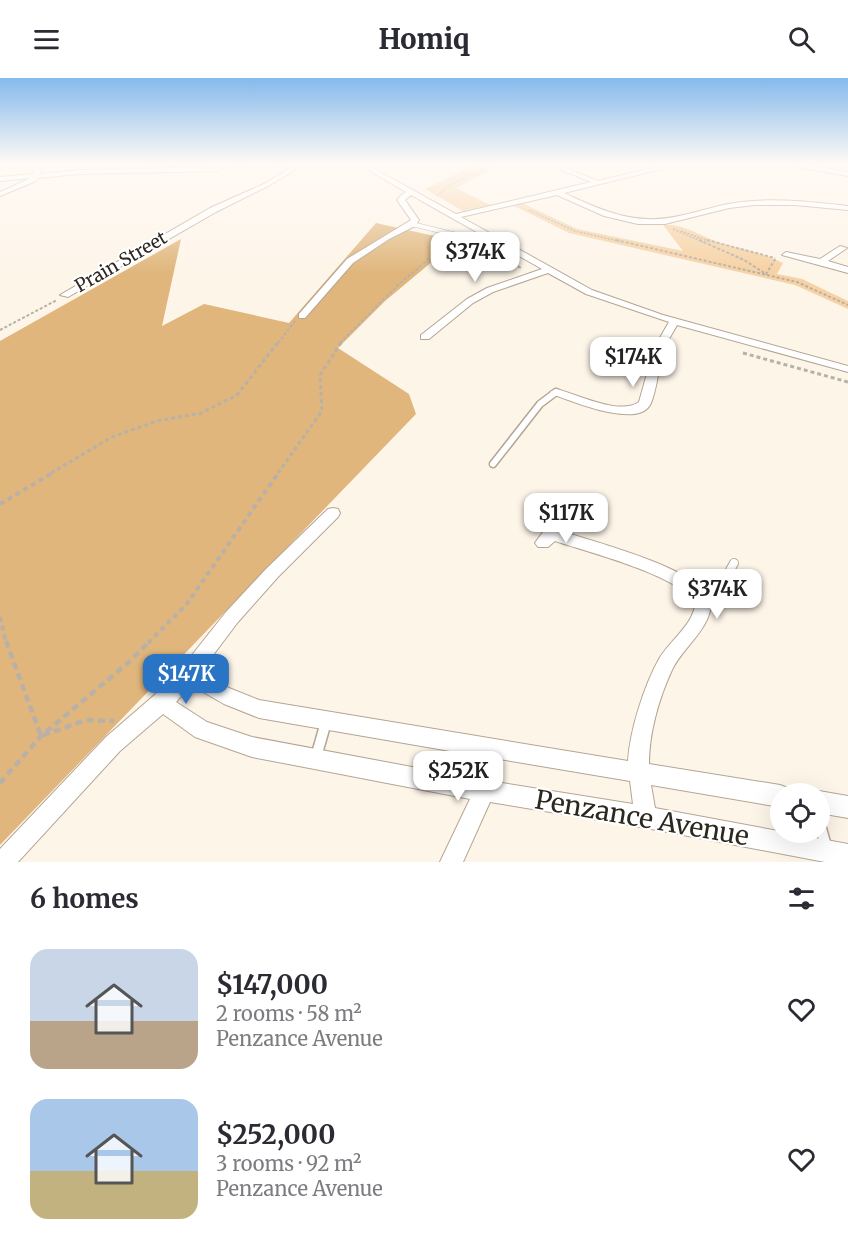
<!DOCTYPE html>
<html lang="en">
<head>
<meta charset="utf-8">
<style>
  :root { --surface:#fff; --page:#f2f2f3; --text:#2b2b33; --muted:#7c7c81; --accent:#2974c4 }
  body { margin:0; font-family:Merriweather,serif; background:var(--page); color:var(--text); height:100vh; display:flex; flex-direction:column; font-size:22px; white-space:nowrap }
  * { box-sizing:border-box; margin:0 }
  p { font-size:20px; color:var(--muted) }
  .icon { flex:none; width:33px; height:33px; fill:none; stroke:currentColor; stroke-width:2; stroke-linecap:round; stroke-linejoin:round }
  .map { position:relative; height:784px; overflow:hidden }
  .panel { display:flex; flex-direction:column; background:var(--surface); flex:1 }
  .panel>* { flex:none }
  .buttons { position:absolute; left:770px; top:705px; display:grid; gap:12px }
  .buttons a { display:grid; place-items:center; width:60px; height:60px; border-radius:50%; background:var(--surface); box-shadow:0 6px 24px #0002; font-size:30px }
  .price { position:absolute; translate:-50% -51px; padding:0 14px; border-radius:12px; background:#fff; color:#222; font-size:20px; line-height:39px; filter:drop-shadow(0 2px 3px #0008) }
  .price::after { content:''; position:absolute; left:50%; top:36px; width:18px; height:14px; margin-left:-9px; background:inherit; clip-path:polygon(0 0,100% 0,50% 100%) }
  .price.active { background:var(--accent); color:#fff }
  ul { padding:0; list-style:none }
  li { display:flex; align-items:center; gap:18px; height:150px; padding:0 30px }
  li span { display:grid; place-items:center; flex:none; width:168px; height:120px; border-radius:18px; color:#555 }
  li>.icon { margin-inline-start:auto }
  span .icon { width:72px; height:72px; fill:#fffc; stroke-width:1 }
  li b { font-size:26px }
  h2 { display:flex; justify-content:space-between; align-items:center; height:72px; padding:0 30px; font-size:26px }
  header { display:flex; justify-content:space-between; align-items:center; height:78px; padding:0 30px; background:var(--surface); font-size:27px; font-weight:800 }
  .map>svg:first-child { display:block }
  .green { fill:#f6d2a4 }
  .forest { fill:#e0b67c }
  .lines { fill:none; stroke-linecap:round; stroke-linejoin:round }
  .lane-far3-casing { stroke:#b4a593; stroke-width:5 }
  .lane-far2-casing { stroke:#b4a593; stroke-width:9 }
  .lane-far1-casing { stroke:#b4a593; stroke-width:10 }
  .lane-casing { stroke:#b4a593; stroke-width:13 }
  .street-casing { stroke:#b4a593; stroke-width:2 }
  .path-far4 { stroke:#b9b1a6; stroke-width:1.5; stroke-dasharray:2 1.5; stroke-linecap:butt }
  .path-far3 { stroke:#b9b1a6; stroke-width:2; stroke-dasharray:3 2; stroke-linecap:butt }
  .path-far2 { stroke:#b9b1a6; stroke-width:3; stroke-dasharray:4 3; stroke-linecap:butt }
  .path-far1 { stroke:#b9b1a6; stroke-width:4; stroke-dasharray:5 4; stroke-linecap:butt }
  .path { stroke:#b9b1a6; stroke-width:4.5; stroke-dasharray:7 4.5; stroke-linecap:butt }
  .lane-far3 { stroke:#fff; stroke-width:4 }
  .lane-far2 { stroke:#fff; stroke-width:6 }
  .lane-far1 { stroke:#fff; stroke-width:8 }
  .lane { stroke:#fff; stroke-width:10 }
  .street { fill:#fff; fill-rule:evenodd }
  .labels { text-anchor:middle; stroke-width:4.5; stroke-linejoin:round; paint-order:stroke }
  .far-street-label { font-size:18px; fill:#2c271f; stroke:#fff }
  .near-street-label { font-size:26px; fill:#2c271f; stroke:#fff }
</style>
</head>
<body>
<header><svg class="icon" aria-label="menu" viewBox="0 0 24 24"><path d="M4 6h16M4 12h16M4 18h16"/></svg>Homiq<svg class="icon" aria-label="search" viewBox="0 0 24 24"><circle cx="10" cy="10" r="6"/><path d="M15 15l6 6"/></svg></header>
<div class="map">
<svg width="848" height="784" viewBox="0 0 848 784">
  <rect width="100%" height="100%" fill="#fef5e9"/>
  <g class="green">
    <path d="M478,85H503L456,110L490,127L463,133L425,111Z"/>
    <path d="M522,125L577,151L683,173L663,147C683,145 702,159 720,165C742,171 763,175 783,185L777,196L802,201L848,223V231L795,207L569,155L512,127Z"/>
  </g>
  <path class="forest" d="M376,145L457,163L385,223L338,270L409,316L416,336L0,767V263L181,161L162,248L204,226L289,245Z"/>
  <g class="lines">
    <defs>
      <path id="lane-far3" d="M412,146L465,159L483,156"/>
      <path id="lane-far2" d="M493,386L540,326L556,314"/>
      <path id="lane-far1" d="M699,515L724,503L734,485"/>
      <g id="lane">
        <path d="M316,679L326,644"/>
        <path d="M819,743L826,768"/>
      </g>
      <g id="street">
        <path d="M37,85H43L40,96L78,92L218,89L221,91L218,93L78,96L38,100L36,103L0,118V114L31,100L0,103V99L33,96Z"/>
        <path d="M259,85L301,86L294,88L293,93L270,107L216,134L68,219L60,217L210,130L266,105L288,91V88L275,89Z"/>
        <path d="M356,85H364L456,136L591,104L562,92L556,85H563L566,90L598,103L672,85H685L564,115C602,133 636,148 679,138C700,134 720,126 742,124C777,120 813,124 848,128V132L795,127H755L729,130L665,146H638L604,138L557,117L461,139L592,212L663,237L848,288V294L677,247C673,255 667,263 664,271C658,288 658,308 651,325C640,352 571,323 552,316L550,314L556,311C577,316 620,338 639,324L654,270L669,244L586,216L548,195L493,214L473,225L429,261H421V257L467,221L487,210L542,191L411,117L405,122L419,142L415,148L389,161L353,185L305,240H299V236L347,181L411,142L397,122L401,117L406,114Z"/>
        <path d="M777,85H794L848,94V98Z"/>
        <path d="M840,168L847,170L828,183L848,189V195L782,177L786,174L820,181Z"/>
        <path d="M333,430L338,431L340,435L338,439L278,499L238,544L201,593L229,610L259,622L628,683C630,652 644,608 659,581C669,563 696,545 695,523C671,495 591,475 555,463L548,469H538L535,465C540,457 547,450 552,441H562L564,445L561,453C595,464 696,490 711,521C713,550 683,568 672,592C659,620 649,655 649,686L780,707L788,710L790,716H780V729L651,707L655,730L848,766V784H825L646,750L490,724L463,784H440L470,721L252,679L195,659L163,636L120,673L18,784H0V771L106,659L173,601L226,534L266,491L328,431ZM191,607L224,626L259,640L479,678L476,701L252,659L207,644L176,624ZM499,681L630,703L633,726L496,704Z"/>
        <path d="M819,713L848,718V740L819,735V716H814Z"/>
      </g>
    </defs>
    <use href="#lane-far3" class="lane-far3-casing"/>
    <use href="#lane-far2" class="lane-far2-casing"/>
    <use href="#lane-far1" class="lane-far1-casing"/>
    <use href="#lane" class="lane-casing"/>
    <use href="#street" class="street-casing"/>
    <g class="path-far4">
      <path d="M225,90L255,88"/>
      <path d="M437,118L447,109L495,85"/>
      <path d="M529,132L575,153L623,164"/>
      <path d="M673,151L703,164"/>
      <path d="M681,153L711,164"/>
    </g>
    <g class="path-far3">
      <path d="M616,162L797,204L848,227"/>
      <path d="M699,162L744,182L766,196L776,180"/>
      <path d="M707,162L775,180"/>
      <path d="M501,178L521,190"/>
      <path d="M0,252L57,222"/>
      <path d="M278,265L295,243"/>
      <path d="M340,265L398,207L449,164"/>
    </g>
    <g class="path-far2">
      <path d="M743,275L848,304"/>
      <path d="M51,395L112,359L157,343L201,335L237,317L279,263"/>
      <path d="M278,395L322,333L320,297L342,263"/>
    </g>
    <g class="path-far1">
      <path d="M0,426L54,394"/>
      <path d="M0,539L6,565"/>
      <path d="M148,565L186,527L279,394"/>
    </g>
    <g class="path">
      <path d="M6,563L41,658L86,642L114,643"/>
      <path d="M0,705L41,658L129,584L150,563"/>
    </g>
    <use href="#lane-far3" class="lane-far3"/>
    <use href="#lane-far2" class="lane-far2"/>
    <use href="#lane-far1" class="lane-far1"/>
    <use href="#lane" class="lane"/>
    <use href="#street" class="street"/>
  </g>
  <linearGradient id="sky" x2="0" y2="1"><stop stop-color="#86b9ed"/><stop offset="0.44" stop-color="#fffaf5"/><stop offset="1" stop-color="#fffaf5" stop-opacity="0"/></linearGradient>
  <rect width="848" height="195" fill="url(#sky)"/>
  <g class="labels">
    <g class="far-street-label">
      <text transform="translate(121 184) rotate(-30)" y="6">Prain Street</text>
    </g>
    <g class="near-street-label">
      <text transform="translate(642 740) rotate(10)" y="9">Penzance Avenue</text>
    </g>
  </g>
</svg>
<div class="buttons">
<a><svg class="icon" aria-label="locate" viewBox="0 0 24 24"><circle cx="12" cy="12" r="6"/><path d="M12 2v4M12 18v4M2 12h4M18 12h4"/></svg></a>
</div>
<b class="price" style="left:475px;top:205px">$374K</b>
<b class="price" style="left:633px;top:310px">$174K</b>
<b class="price" style="left:566px;top:466px">$117K</b>
<b class="price" style="left:717px;top:542px">$374K</b>
<b class="price active" style="left:186px;top:627px">$147K</b>
<b class="price" style="left:458px;top:724px">$252K</b>
</div>
<section class="panel">
<h2>6 homes<svg class="icon" aria-label="filters" viewBox="0 0 24 24"><path d="M4 7h16M4 17h16"/><circle cx="9" cy="7" r="2"/><circle cx="15" cy="17" r="2"/></svg></h2>
<ul>
<li><span style="background:linear-gradient(#c9d6e8 60%,#b9a48a 0)"><svg class="icon" aria-label="home" viewBox="0 0 24 24"><path d="M3 11l9-7 9 7M6 9v11h12V9"/></svg></span><div><b>$147,000</b><p>2 rooms · 58 m²</p><p>Penzance Avenue</p></div><svg class="icon" aria-label="heart" viewBox="0 0 24 24"><path d="M12 20l-8-8c-3-5 5-10 8-4 3-6 11-1 8 4z"/></svg></li>
<li><span style="background:linear-gradient(#a9c7e8 60%,#c2b280 0)"><svg class="icon" aria-label="home" viewBox="0 0 24 24"><path d="M3 11l9-7 9 7M6 9v11h12V9"/></svg></span><div><b>$252,000</b><p>3 rooms · 92 m²</p><p>Penzance Avenue</p></div><svg class="icon" aria-label="heart" viewBox="0 0 24 24"><path d="M12 20l-8-8c-3-5 5-10 8-4 3-6 11-1 8 4z"/></svg></li>
</ul>
</section>
</body>
</html>
